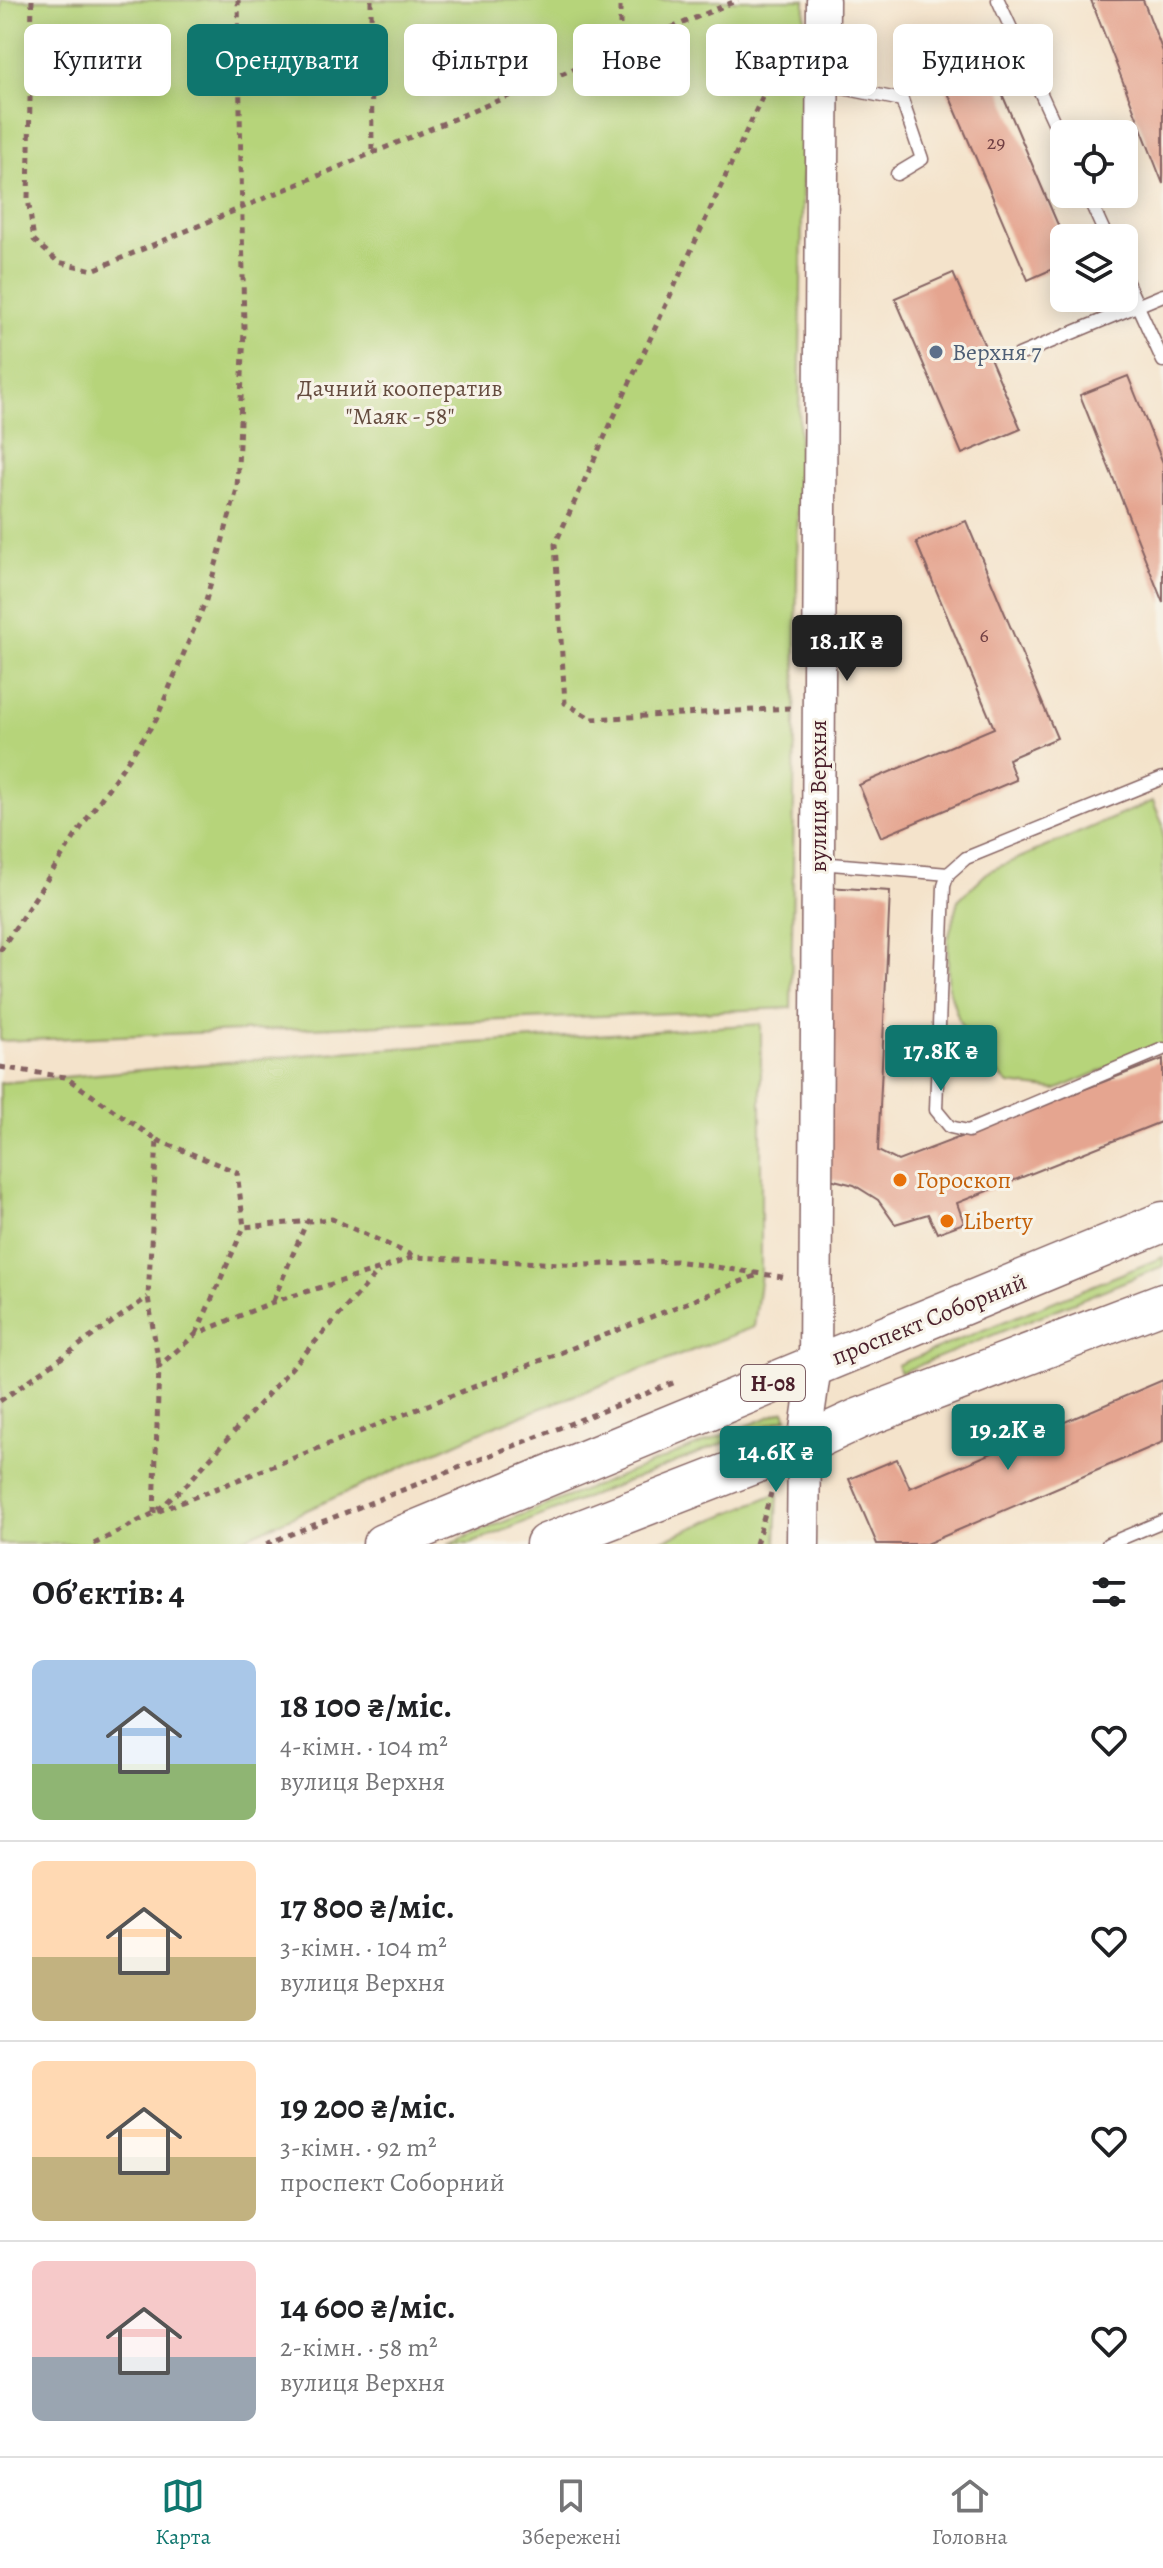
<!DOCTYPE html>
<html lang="uk">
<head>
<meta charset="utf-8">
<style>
  :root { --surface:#fff; --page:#f6f6f6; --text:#202124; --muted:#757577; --line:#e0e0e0; --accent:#0f766e }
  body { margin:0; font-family:Alegreya,serif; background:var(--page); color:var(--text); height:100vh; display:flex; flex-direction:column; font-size:30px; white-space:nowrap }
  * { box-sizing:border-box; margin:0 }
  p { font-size:26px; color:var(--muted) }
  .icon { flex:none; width:44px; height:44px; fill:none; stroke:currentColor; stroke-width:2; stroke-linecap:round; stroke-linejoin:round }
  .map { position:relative; height:1544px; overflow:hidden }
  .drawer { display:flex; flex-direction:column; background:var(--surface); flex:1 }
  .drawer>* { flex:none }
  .guide { position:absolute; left:24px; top:24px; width:1116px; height:72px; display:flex; gap:16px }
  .controls { position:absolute; left:1050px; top:120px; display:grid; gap:16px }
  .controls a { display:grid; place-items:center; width:88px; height:88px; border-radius:12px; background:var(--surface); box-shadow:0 4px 20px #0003; font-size:40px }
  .price { position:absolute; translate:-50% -68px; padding:0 18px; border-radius:8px; background:var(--accent); color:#fff; font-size:26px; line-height:52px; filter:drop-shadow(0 2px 4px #0008) }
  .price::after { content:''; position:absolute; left:50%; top:48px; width:24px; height:18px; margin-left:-12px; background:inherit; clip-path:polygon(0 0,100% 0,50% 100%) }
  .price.selected { background:#222; color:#fff }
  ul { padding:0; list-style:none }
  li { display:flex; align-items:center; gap:24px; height:200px; padding:0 32px }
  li+li { border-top:2px solid var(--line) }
  li span { display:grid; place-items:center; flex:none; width:224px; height:160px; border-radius:12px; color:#555 }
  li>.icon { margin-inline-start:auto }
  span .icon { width:96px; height:96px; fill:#fffc; stroke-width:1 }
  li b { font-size:34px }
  h2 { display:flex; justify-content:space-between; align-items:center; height:96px; padding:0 32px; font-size:34px }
  .chip { padding:0 28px; border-radius:12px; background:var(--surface); box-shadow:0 4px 20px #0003; font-size:28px; line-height:72px }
  .chip.selected { background:var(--accent); color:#fff }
  .tabs { display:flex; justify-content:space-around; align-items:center; height:112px; border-top:2px solid var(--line); background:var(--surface); font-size:22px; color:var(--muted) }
  .tabs a { display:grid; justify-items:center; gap:4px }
  .tabs .selected { color:var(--accent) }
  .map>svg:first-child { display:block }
  .green { fill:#b6d47a; stroke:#807a52; stroke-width:2 }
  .building { fill:#e5a590 }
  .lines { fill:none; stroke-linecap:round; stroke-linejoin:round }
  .service-casing { stroke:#866463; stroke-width:15 }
  .tertiary-casing { stroke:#866463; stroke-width:35 }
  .primary-casing { stroke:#866463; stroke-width:43 }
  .path { stroke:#866463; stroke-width:5; stroke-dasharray:6 6; stroke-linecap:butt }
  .service { stroke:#fff; stroke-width:12 }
  .tertiary { stroke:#fff; stroke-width:32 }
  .primary { stroke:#fff; stroke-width:40 }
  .service-dot { fill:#5c6f8a; stroke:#f7f3e8; stroke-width:3 }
  .food-dot { fill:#e8710a; stroke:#f7f3e8; stroke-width:3 }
  .labels { text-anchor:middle; stroke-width:6; stroke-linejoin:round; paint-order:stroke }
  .number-label { font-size:20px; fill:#714044 }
  .shield { fill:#f7f3e8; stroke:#7e5f64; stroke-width:2 }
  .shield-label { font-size:22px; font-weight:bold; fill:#4a1f2b }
  .service-label { font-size:24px; fill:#4e5e75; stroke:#f7f3e8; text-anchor:start }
  .park-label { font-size:24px; fill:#654c3f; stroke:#f7f3e8 }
  .street-label { font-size:24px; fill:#4a1f2b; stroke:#f7f3e8 }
  .food-label { font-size:24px; fill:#c56008; stroke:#f7f3e8; text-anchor:start }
</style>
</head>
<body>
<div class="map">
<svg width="1163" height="1544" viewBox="0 0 1163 1544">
  <rect width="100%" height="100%" fill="#f7f3e8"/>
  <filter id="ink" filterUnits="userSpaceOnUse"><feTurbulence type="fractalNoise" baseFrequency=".0125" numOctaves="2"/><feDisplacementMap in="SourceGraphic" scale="16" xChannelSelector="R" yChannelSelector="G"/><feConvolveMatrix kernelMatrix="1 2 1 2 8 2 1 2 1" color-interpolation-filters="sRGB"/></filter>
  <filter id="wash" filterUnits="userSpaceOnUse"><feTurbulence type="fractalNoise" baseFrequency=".006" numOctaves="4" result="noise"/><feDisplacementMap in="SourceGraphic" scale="32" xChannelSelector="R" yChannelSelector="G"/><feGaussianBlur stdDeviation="1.8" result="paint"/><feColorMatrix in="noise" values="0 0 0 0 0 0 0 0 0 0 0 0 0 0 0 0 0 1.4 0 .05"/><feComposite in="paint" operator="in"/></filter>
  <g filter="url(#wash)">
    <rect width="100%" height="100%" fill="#f4e3cb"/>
    <g class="green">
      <path d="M1,0H805L791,1008L0,1041Z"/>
      <path d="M1153,801L1163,825V1045L1056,1090L1009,1084L983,1060L960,1023L948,986V940L958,900L989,871Z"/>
      <path d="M761,1024V1274L754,1327L494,1426L231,1544H0V1083L325,1053Z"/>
      <path d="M1163,1257V1266L900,1373L897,1365Z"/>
      <path d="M784,1411L787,1418L470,1544H448Z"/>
      <path d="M778,1493L776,1544H653Z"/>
    </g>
    <g id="blocks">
      <g class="building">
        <path d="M1091,0H1143L1163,52V184Z"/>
        <path d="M973,26L1064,239V264L1028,280L928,46Z"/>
        <path d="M953,273L1021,429L962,454L895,298Z"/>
        <path d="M1128,376L1163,463V603L1080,395Z"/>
        <path d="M966,521L1057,738L1008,759L1016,780L881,837L859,785L994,728L916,542Z"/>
        <path d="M827,887L890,891L878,1151L898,1161L1163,1059V1121L957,1203L964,1223L937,1233L928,1214L895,1224L878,1200L854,1185L826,1178Z"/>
        <path d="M1163,1380V1442L926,1544H877L849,1479L897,1459L910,1488Z"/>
      </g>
    </g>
  </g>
  <g filter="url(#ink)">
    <use href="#blocks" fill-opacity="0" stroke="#866463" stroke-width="2"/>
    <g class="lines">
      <defs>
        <g id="service">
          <path d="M998,0L1064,144"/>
          <path d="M823,84L902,100L922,159L897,174"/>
          <path d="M1087,194L1107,238"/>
          <path d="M1124,276L1163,361"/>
          <path d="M1019,355L1163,295"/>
          <path d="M820,863L948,874L966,858L1163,778"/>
          <path d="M948,874L944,886L936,1110L950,1127L968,1131L1163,1049"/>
          <path d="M1108,1544L1163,1521"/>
        </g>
        <path id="tertiary" d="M803,1544L804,1444L815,1366L823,0"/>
        <g id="primary">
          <path d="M383,1544L1163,1222"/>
          <path d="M546,1544L804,1444L858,1419L1163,1303"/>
        </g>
      </defs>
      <use href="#service" class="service-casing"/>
      <use href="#tertiary" class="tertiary-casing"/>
      <use href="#primary" class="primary-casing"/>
      <g class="path">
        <path d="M32,0L28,198L34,240L58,262L93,270L738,0"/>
        <path d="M371,0L372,153"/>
        <path d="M620,49V0"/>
        <path d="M790,708L592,719L565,703L555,544L791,35"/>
        <path d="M0,951L84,823L156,720L206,600L237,489L244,330L238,0"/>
        <path d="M0,1067L65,1077L157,1140L148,1297L159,1365"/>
        <path d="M157,1140L237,1172L244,1227L332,1219L413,1256"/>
        <path d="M273,1301L307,1221"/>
        <path d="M196,1334L244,1227"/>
        <path d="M0,1401L148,1297"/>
        <path d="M158,1510L187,1484L379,1271"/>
        <path d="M154,1513L159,1366L196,1334L273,1302L381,1269L413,1257L584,1265L676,1261L789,1278"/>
        <path d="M94,1544L154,1513L760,1274"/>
        <path d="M266,1544L678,1381"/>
        <path d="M756,1544L771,1493"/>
      </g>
      <use href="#service" class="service"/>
      <use href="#tertiary" class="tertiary"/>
      <use href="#primary" class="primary"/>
    </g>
  </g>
  <circle class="service-dot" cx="936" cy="352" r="8"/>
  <g class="food-dot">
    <circle cx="900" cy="1180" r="8"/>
    <circle cx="947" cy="1221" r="8"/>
  </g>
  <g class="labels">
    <g class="number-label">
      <text x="996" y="149">29</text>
      <text x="984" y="642">6</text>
    </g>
    <rect class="shield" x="741" y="1365" width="64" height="36" rx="6"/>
    <g class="shield-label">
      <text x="773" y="1391">Н-08</text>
    </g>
    <g class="service-label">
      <text x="952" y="360">Верхня 7</text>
    </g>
    <g class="park-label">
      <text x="400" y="396">Дачний кооператив<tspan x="400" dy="28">"Маяк - 58"</tspan></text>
    </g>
    <g class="street-label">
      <text transform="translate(818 796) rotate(-90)" y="8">вулиця Верхня</text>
      <text transform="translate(929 1319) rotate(-22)" y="8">проспект Соборний</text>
    </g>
    <g class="food-label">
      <text x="916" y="1188">Гороскоп</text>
      <text x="963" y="1229">Liberty</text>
    </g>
  </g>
</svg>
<div class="controls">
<a><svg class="icon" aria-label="locate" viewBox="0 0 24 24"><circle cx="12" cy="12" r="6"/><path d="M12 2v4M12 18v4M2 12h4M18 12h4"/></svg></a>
<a><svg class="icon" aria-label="layers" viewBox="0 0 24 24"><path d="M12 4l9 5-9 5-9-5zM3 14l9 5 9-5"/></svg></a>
</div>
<b class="price selected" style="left:847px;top:683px">18.1K ₴</b>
<b class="price" style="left:941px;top:1093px">17.8K ₴</b>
<b class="price" style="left:1008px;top:1472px">19.2K ₴</b>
<b class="price" style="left:776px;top:1494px">14.6K ₴</b>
<div class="guide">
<a class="chip">Купити</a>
<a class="chip selected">Орендувати</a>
<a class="chip">Фільтри</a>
<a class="chip">Нове</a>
<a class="chip">Квартира</a>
<a class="chip">Будинок</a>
</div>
</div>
<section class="drawer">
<h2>Об’єктів: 4<svg class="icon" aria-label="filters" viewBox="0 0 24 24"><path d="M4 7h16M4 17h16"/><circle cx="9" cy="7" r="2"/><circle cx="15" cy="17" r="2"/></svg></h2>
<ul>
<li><span style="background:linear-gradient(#a9c7e8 65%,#8fb573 0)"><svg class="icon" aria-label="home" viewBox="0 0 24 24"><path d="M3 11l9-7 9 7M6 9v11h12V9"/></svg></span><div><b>18 100 ₴/міс.</b><p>4-кімн. · 104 m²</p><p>вулиця Верхня</p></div><svg class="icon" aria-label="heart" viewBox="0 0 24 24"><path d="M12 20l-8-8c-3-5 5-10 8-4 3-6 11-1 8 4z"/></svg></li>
<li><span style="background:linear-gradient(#ffd9b3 60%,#c2b280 0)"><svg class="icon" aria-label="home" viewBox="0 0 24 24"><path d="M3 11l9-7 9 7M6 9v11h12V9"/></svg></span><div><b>17 800 ₴/міс.</b><p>3-кімн. · 104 m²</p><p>вулиця Верхня</p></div><svg class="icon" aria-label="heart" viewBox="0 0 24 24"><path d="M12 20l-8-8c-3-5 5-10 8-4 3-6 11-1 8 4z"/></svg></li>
<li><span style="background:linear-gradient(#ffd9b3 60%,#c2b280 0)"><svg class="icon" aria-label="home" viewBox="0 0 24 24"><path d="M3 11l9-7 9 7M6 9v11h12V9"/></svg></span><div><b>19 200 ₴/міс.</b><p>3-кімн. · 92 m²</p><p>проспект Соборний</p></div><svg class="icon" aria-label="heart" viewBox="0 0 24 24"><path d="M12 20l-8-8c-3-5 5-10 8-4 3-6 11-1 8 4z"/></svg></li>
<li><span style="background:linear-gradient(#f6c9c9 60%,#9aa5b1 0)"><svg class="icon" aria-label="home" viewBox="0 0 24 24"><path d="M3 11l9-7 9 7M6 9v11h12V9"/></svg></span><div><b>14 600 ₴/міс.</b><p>2-кімн. · 58 m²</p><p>вулиця Верхня</p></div><svg class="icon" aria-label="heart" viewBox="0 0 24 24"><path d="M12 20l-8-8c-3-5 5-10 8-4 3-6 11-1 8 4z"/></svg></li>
</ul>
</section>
<nav class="tabs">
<a class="selected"><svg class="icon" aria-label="map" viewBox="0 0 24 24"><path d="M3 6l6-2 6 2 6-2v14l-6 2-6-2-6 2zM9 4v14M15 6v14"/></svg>Карта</a>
<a><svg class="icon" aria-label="saved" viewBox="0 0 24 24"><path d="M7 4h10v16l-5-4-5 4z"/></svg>Збережені</a>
<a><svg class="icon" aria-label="home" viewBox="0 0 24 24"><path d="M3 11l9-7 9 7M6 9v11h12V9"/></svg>Головна</a>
</nav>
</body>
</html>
